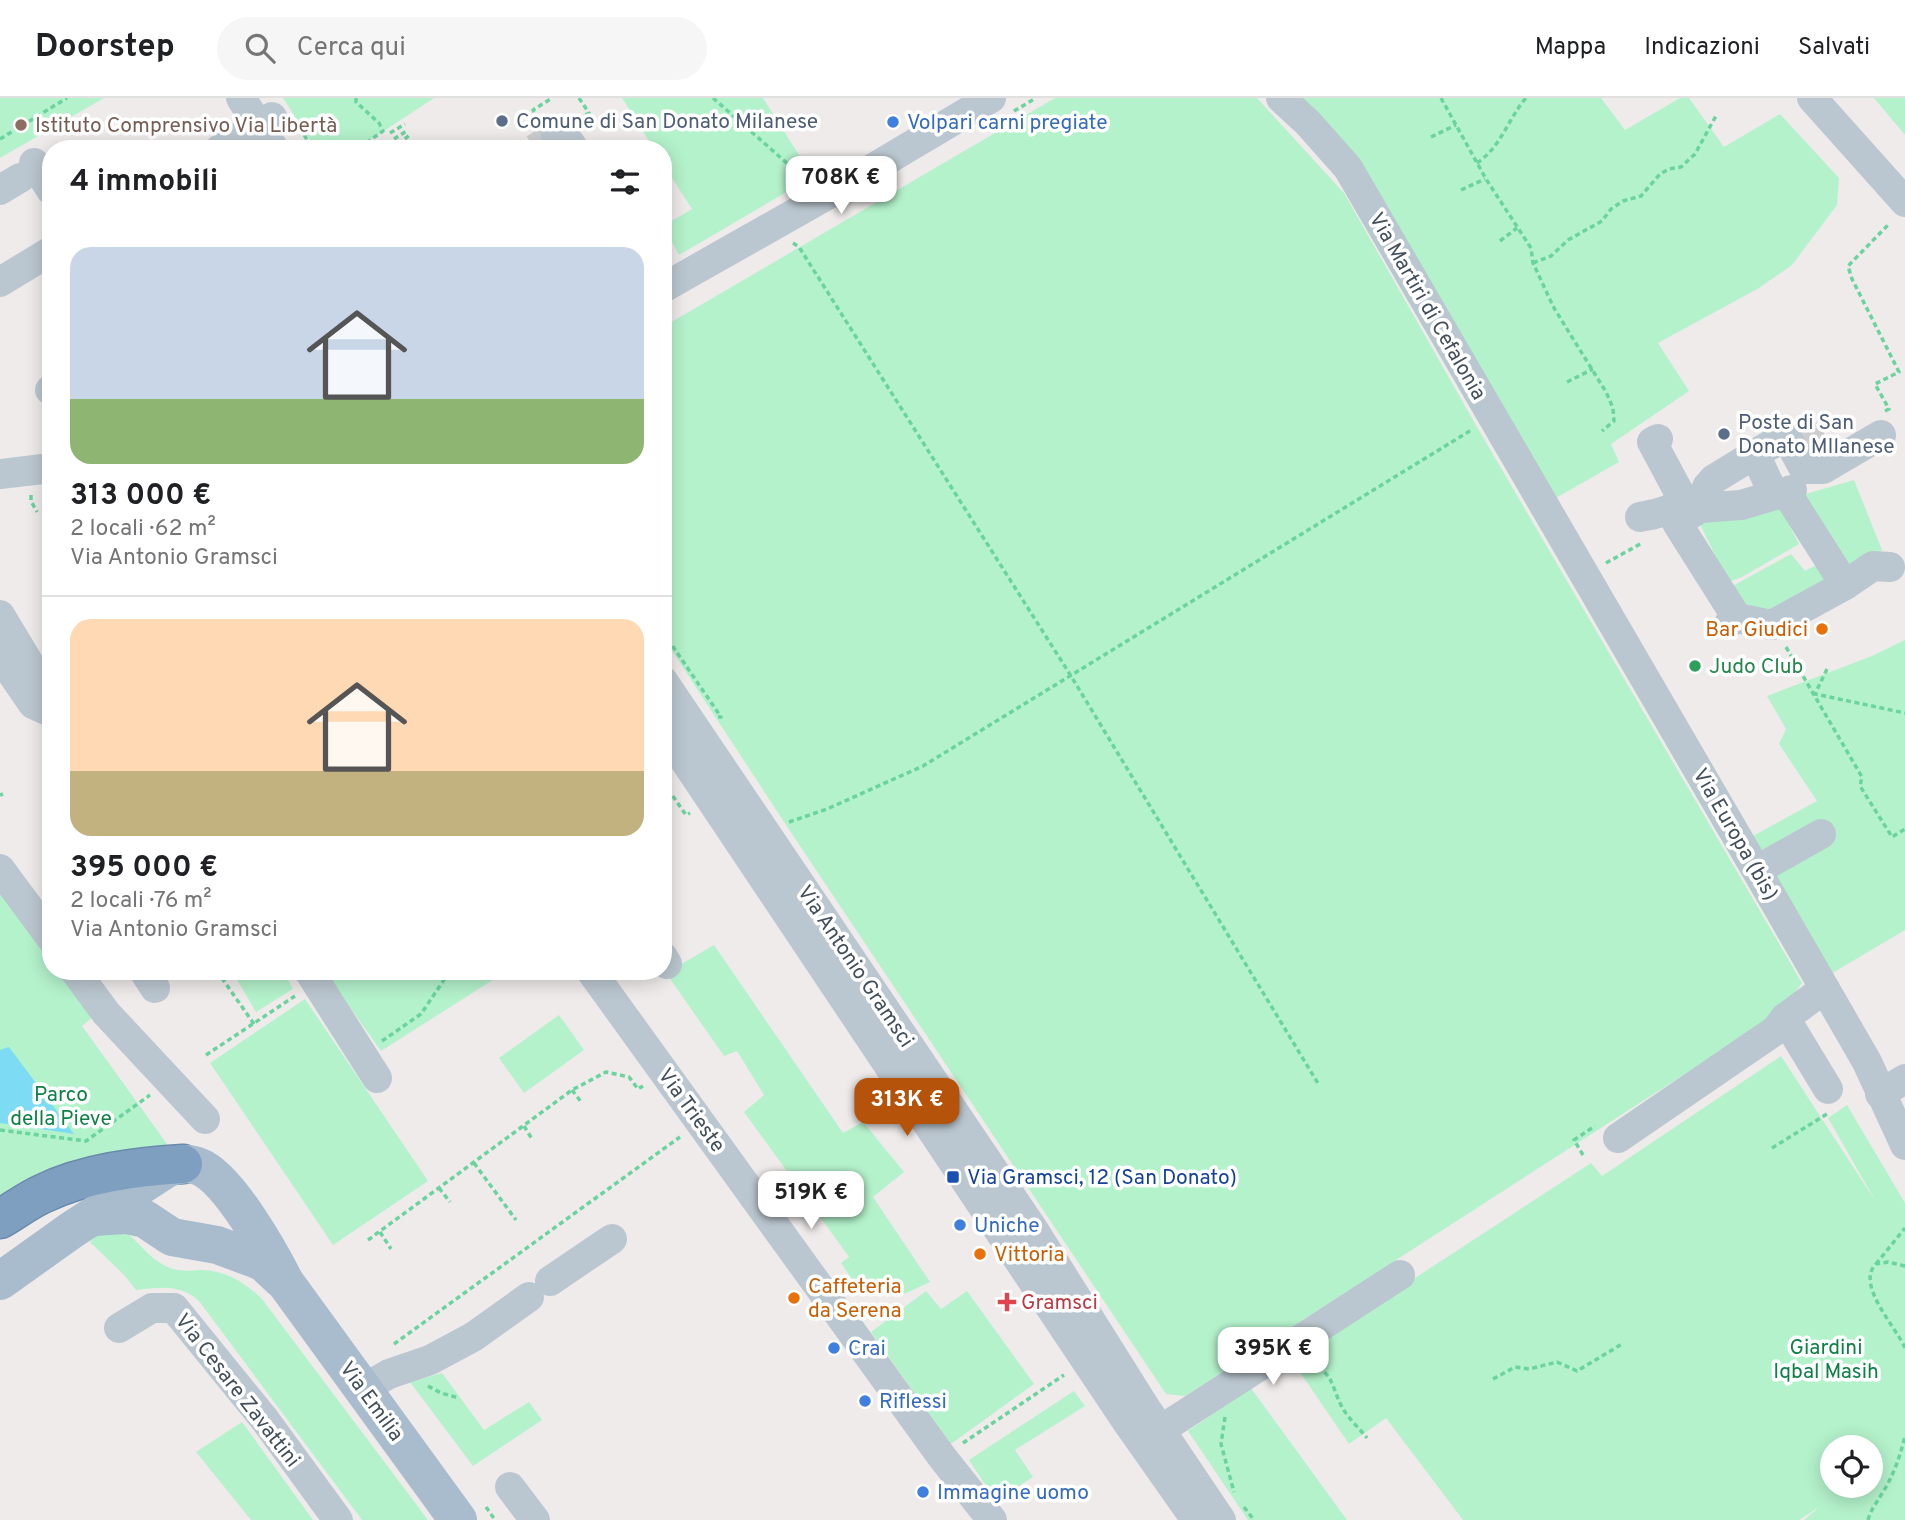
<!DOCTYPE html>
<html lang="it">
<head>
<meta charset="utf-8">
<style>
  :root { --surface:#fff; --page:#f6f6f6; --text:#202124; --muted:#757577; --line:#e0e0e0; --accent:#b45309 }
  body { margin:0; font-family:Overpass,sans-serif; background:var(--page); color:var(--text); height:100vh; display:flex; flex-direction:column; font-size:26px; white-space:nowrap }
  * { box-sizing:border-box; margin:0 }
  p { font-size:23px; color:var(--muted) }
  .icon { flex:none; width:38px; height:38px; fill:none; stroke:currentColor; stroke-width:2; stroke-linecap:round; stroke-linejoin:round }
  .map { position:relative; flex:1; overflow:hidden }
  .drawer { position:absolute; left:42px; top:42px; width:630px; height:840px; display:flex; flex-direction:column; background:var(--surface); border-radius:28px; box-shadow:0 4px 18px #0003 }
  .drawer>* { flex:none }
  .fabs { position:absolute; left:1820px; top:1337px; display:grid; gap:14px }
  .fabs a { display:grid; place-items:center; width:63px; height:63px; border-radius:50%; background:var(--surface); box-shadow:0 4px 18px #0003; font-size:35px }
  .price { position:absolute; translate:-50% -60px; padding:0 16px; border-radius:14px; background:#fff; color:#222; font-size:23px; line-height:46px; filter:drop-shadow(0 2px 4px #0008) }
  .price::after { content:''; position:absolute; left:50%; top:42px; width:21px; height:16px; margin-left:-10px; background:inherit; clip-path:polygon(0 0,100% 0,50% 100%) }
  .price.current { background:var(--accent); color:#fff }
  ul { padding:0; list-style:none }
  li { display:grid; align-content:center; gap:14px; height:371px; padding:0 28px }
  li+li { border-top:2px solid var(--line) }
  li span { display:grid; place-items:center; height:217px; border-radius:21px; color:#555 }
  li>.icon { margin-inline-start:auto }
  span .icon { width:126px; height:126px; fill:#fffc; stroke-width:1 }
  li b { font-size:30px }
  h2 { display:flex; justify-content:space-between; align-items:center; height:84px; padding:0 28px; font-size:30px }
  header { display:flex; align-items:center; gap:42px; box-sizing:border-box; height:98px; padding:0 35px; background:var(--surface); border-bottom:2px solid var(--line) }
  header strong { font-size:33px }
  nav { display:flex; gap:38px; margin-inline-start:auto; font-size:24px }
  .search { width:490px; height:63px; background:var(--page); display:flex; align-items:center; gap:18px; box-sizing:border-box; padding:0 24px; border-radius:38px; color:var(--muted); font-size:26px }
  .map>svg:first-child { display:block }
  .green { fill:#b4f2cb; fill-rule:evenodd }
  .water { fill:#7ddcf3 }
  .lines { fill:none; stroke-linecap:round; stroke-linejoin:round }
  .minor-tunnel { stroke:#cdccce; stroke-width:30; stroke-dasharray:30 15; stroke-linecap:butt }
  .highway-casing { stroke:#698aac; stroke-width:41 }
  .path { stroke:#6ad39e; stroke-width:3.5; stroke-dasharray:5 3.5; stroke-linecap:butt }
  .minor { stroke:#bbc7d0; stroke-width:30 }
  .major { stroke:#a8bcce; stroke-width:38 }
  .highway { stroke:#7e9fc0; stroke-width:38 }
  .service-dot { fill:#5c6f8a; stroke:#fff; stroke-width:2.5 }
  .shop-dot { fill:#3f7fe0; stroke:#fff; stroke-width:2.5 }
  .education-dot { fill:#8d6e63; stroke:#fff; stroke-width:2.5 }
  .food-dot { fill:#e8710a; stroke:#fff; stroke-width:2.5 }
  .leisure-dot { fill:#2e9e5b; stroke:#fff; stroke-width:2.5 }
  .transit-dot { fill:#1a4fb4; stroke:#fff; stroke-width:2.5 }
  .health-dot { fill:#e0444e; stroke:#fff; stroke-width:2.5 }
  .labels { text-anchor:middle; stroke-width:7; stroke-linejoin:round; paint-order:stroke }
  .service-label { font-size:21px; fill:#4e5e75; stroke:#fff; text-anchor:start }
  .shop-label { font-size:21px; fill:#366cbe; stroke:#fff; text-anchor:start }
  .education-label { font-size:21px; fill:#785e54; stroke:#fff; text-anchor:start }
  .street-label { font-size:21px; fill:#43505b; stroke:#fff }
  .food-label { font-size:21px; fill:#c56008; stroke:#fff; text-anchor:start }
  .leisure-label { font-size:21px; fill:#27864d; stroke:#fff; text-anchor:start }
  .park-label { font-size:21px; fill:#0e8146; stroke:#fff }
  .transit-label { font-size:21px; fill:#164399; stroke:#fff; text-anchor:start }
  .health-label { font-size:21px; fill:#be3a42; stroke:#fff; text-anchor:start }
</style>
</head>
<body>
<header>
<strong>Doorstep</strong>
<div class="search"><svg class="icon" aria-label="search" viewBox="0 0 24 24"><circle cx="10" cy="10" r="6"/><path d="M15 15l6 6"/></svg>Cerca qui</div>
<nav><a>Mappa</a><a>Indicazioni</a><a>Salvati</a></nav>
</header>
<div class="map">
<svg width="1905" height="1422" viewBox="0 0 1905 1422">
  <rect width="100%" height="100%" fill="#efebeb"/>
  <g class="green">
    <path d="M0,0H104L0,60Z"/>
    <path d="M283,0H434L367,44L366,51H316Z"/>
    <path d="M622,0H763L811,76L795,89L679,157L663,128L692,111L663,66V51H654Z"/>
    <path d="M1055,0H1257L1344,95L1477,329L1802,885L1778,916L1185,1298L1166,1296L792,736L663,539V229Z"/>
    <path d="M1301,0H1601L1625,32L1680,0H1689L1724,49L1780,16L1839,80L1837,107L1792,167L1759,190L1658,245L1689,293L1611,346L1619,364L1554,401Z"/>
    <path d="M1874,0H1905V37Z"/>
    <path d="M1854,382L1882,452L1845,476L1799,398Z"/>
    <path d="M1777,403L1799,446L1742,479L1728,484L1699,424Z"/>
    <path d="M1791,456L1805,473L1822,464L1831,478L1769,512L1746,514L1727,491Z"/>
    <path d="M1905,542V832L1829,877L1749,740L1817,703L1779,646L1786,631L1767,598L1872,558Z"/>
    <path d="M0,788L51,858V873H62L94,918L82,928L167,1046L160,1052L0,1104Z"/>
    <path d="M714,847L843,1035L863,1024L904,1074L873,1099L930,1184L904,1196L881,1183L854,1184L841,1165L849,1159L744,1014L764,997L737,953L724,958L666,875Z"/>
    <path d="M232,873H283L293,891L256,914Z"/>
    <path d="M324,873H507L381,953Z"/>
    <path d="M305,901L428,1083L333,1147L210,965Z"/>
    <path d="M559,917L584,952L524,995L499,960Z"/>
    <path d="M1781,958L1876,1104L1828,1020L1847,1007L1905,1105V1422H1804L1819,1409L1799,1422H1463L1386,1320L1349,1346L1291,1261L1591,1065L1602,1078ZM1832,1349H1871V1388H1832Z"/>
    <path d="M122,1132C142,1144 147,1162 173,1171C181,1173 191,1173 200,1172C226,1172 244,1184 262,1201L428,1422H362L199,1203C181,1186 159,1189 136,1192L125,1178L90,1144L100,1134Z"/>
    <path d="M926,1193L941,1211L967,1193L1034,1286L951,1346L871,1234Z"/>
    <path d="M442,1275L484,1332L529,1304L542,1322L473,1368L410,1284Z"/>
    <path d="M1251,1290L1347,1422H1248L1188,1333Z"/>
    <path d="M1074,1293L1085,1308L1015,1352L1033,1379L996,1403L969,1362Z"/>
    <path d="M242,1324L313,1422H251L196,1354Z"/>
  </g>
  <path class="water" d="M9,949L74,1036L0,1025V952Z"/>
  <g class="lines">
    <g class="minor-tunnel">
      <path d="M535,51L556,37"/>
      <path d="M1795,342L1839,338"/>
    </g>
    <defs>
      <path id="highway" d="M0,1121C14,1113 27,1103 42,1096C85,1075 136,1069 183,1066"/>
    </defs>
    <use href="#highway" class="highway-casing"/>
    <g class="path">
      <path d="M356,0V4L379,25L383,33L369,43L372,51"/>
      <path d="M579,0L589,15L581,20"/>
      <path d="M713,0L806,82"/>
      <path d="M1441,0L1486,81L1531,150L1533,165L1554,210L1606,294L1613,310L1614,323L1602,333"/>
      <path d="M1014,13L1036,0"/>
      <path d="M539,21L533,12L552,0"/>
      <path d="M296,22L312,51"/>
      <path d="M390,35L405,26"/>
      <path d="M1431,39L1456,27"/>
      <path d="M0,41L67,0"/>
      <path d="M394,41L408,32"/>
      <path d="M398,46L411,36"/>
      <path d="M479,46L482,51"/>
      <path d="M402,51L415,43"/>
      <path d="M1477,65C1501,49 1508,21 1526,0"/>
      <path d="M1461,92L1485,81"/>
      <path d="M1500,143L1517,130"/>
      <path d="M793,145L799,149L1071,578L1319,987"/>
      <path d="M1533,165L1551,158L1568,142L1602,123L1611,111L1623,103L1641,98L1660,76L1669,71L1681,69L1695,56L1717,16"/>
      <path d="M1567,284L1593,271"/>
      <path d="M1885,313L1889,311L1875,286L1899,274L1852,181L1848,168L1888,127"/>
      <path d="M31,397V403L37,414"/>
      <path d="M1606,465L1642,445"/>
      <path d="M663,534L721,619H718"/>
      <path d="M1786,549L1862,679L1860,688L1892,739L1905,731"/>
      <path d="M1827,571L1815,596L1905,615"/>
      <path d="M663,684L686,717L690,715"/>
      <path d="M0,697L3,696"/>
      <path d="M789,724L827,711L923,668L1473,331"/>
      <path d="M217,873L254,926"/>
      <path d="M382,943L421,916L450,873"/>
      <path d="M206,957L295,898"/>
      <path d="M572,992L582,1005"/>
      <path d="M524,1028L532,1041"/>
      <path d="M0,1032L86,1043L150,997"/>
      <path d="M1772,1050L1827,1016"/>
      <path d="M1583,1057L1574,1042L1595,1028"/>
      <path d="M474,1065L516,1122"/>
      <path d="M439,1090L450,1104"/>
      <path d="M380,1134L391,1151"/>
      <path d="M368,1142L572,992L606,974L629,979L638,991L643,988"/>
      <path d="M1876,1166L1905,1130"/>
      <path d="M1905,1168L1888,1164L1876,1166C1855,1186 1896,1229 1905,1250"/>
      <path d="M394,1246L680,1039"/>
      <path d="M1311,1264C1336,1280 1330,1286 1342,1309C1348,1320 1359,1330 1367,1340"/>
      <path d="M1493,1281L1515,1269L1529,1271L1557,1264L1577,1273L1622,1246"/>
      <path d="M428,1288L441,1295L459,1300"/>
      <path d="M1225,1319L1221,1346L1234,1394"/>
      <path d="M963,1345L1064,1277"/>
      <path d="M486,1409L495,1422"/>
      <path d="M1244,1409L1254,1422"/>
      <path d="M1868,1422C1871,1411 1876,1406 1881,1397C1893,1379 1900,1359 1905,1338"/>
    </g>
    <g class="minor">
      <path d="M241,0L274,51"/>
      <path d="M1281,0L1308,25L1348,70L1776,806L1867,964L1905,1047"/>
      <path d="M1812,0L1905,104"/>
      <path d="M556,37L562,33L574,51"/>
      <path d="M220,51L272,19"/>
      <path d="M34,65L51,92"/>
      <path d="M0,92L20,80"/>
      <path d="M0,184L51,153"/>
      <path d="M663,190L843,88L991,0"/>
      <path d="M50,292H51"/>
      <path d="M1755,356L1774,345L1789,343L1804,371H1823L1881,337"/>
      <path d="M0,376L51,370"/>
      <path d="M1700,410L1741,407L1792,392"/>
      <path d="M1640,419C1655,416 1673,414 1682,400L1652,344L1658,341"/>
      <path d="M1845,487L1873,468L1890,469"/>
      <path d="M0,517L33,572L51,586"/>
      <path d="M1737,520L1677,425L1700,410L1707,389L1714,381L1755,356L1774,397"/>
      <path d="M1730,524L1737,520L1772,527L1845,487L1786,394"/>
      <path d="M0,558L33,606L51,614"/>
      <path d="M663,583L1035,1134L1143,1306L1221,1422"/>
      <path d="M663,630L1125,1321L1196,1422"/>
      <path d="M0,771L51,840"/>
      <path d="M1757,772L1821,736"/>
      <path d="M663,859L667,866"/>
      <path d="M75,873L106,915L205,1021"/>
      <path d="M144,873L155,890"/>
      <path d="M309,873L377,980"/>
      <path d="M591,873L942,1359L992,1422"/>
      <path d="M1824,891L1785,920L1828,991"/>
      <path d="M1880,996L1905,981"/>
      <path d="M1618,1040L1776,932L1785,920"/>
      <path d="M550,1183L612,1141"/>
      <path d="M119,1230L152,1210H174L265,1322L338,1422"/>
      <path d="M363,1291L389,1276L430,1262L473,1239L529,1199"/>
      <path d="M1145,1342L1400,1177"/>
      <path d="M510,1389L535,1422"/>
    </g>
    <g class="major">
      <path d="M93,1119L126,1117L145,1121L172,1139L217,1147L255,1161L264,1165L281,1181"/>
      <path d="M0,1183L73,1131L168,1070C179,1066 189,1064 200,1069C229,1081 271,1156 285,1184L458,1422"/>
    </g>
    <use href="#highway" class="highway"/>
  </g>
  <g class="service-dot">
    <circle cx="502" cy="23" r="7"/>
    <circle cx="1724" cy="336" r="7"/>
  </g>
  <g class="shop-dot">
    <circle cx="893" cy="24" r="7"/>
    <circle cx="960" cy="1127" r="7"/>
    <circle cx="834" cy="1250" r="7"/>
    <circle cx="865" cy="1303" r="7"/>
    <circle cx="923" cy="1394" r="7"/>
  </g>
  <circle class="education-dot" cx="21" cy="27" r="7"/>
  <g class="food-dot">
    <circle cx="1822" cy="531" r="7"/>
    <circle cx="980" cy="1156" r="7"/>
    <circle cx="794" cy="1200" r="7"/>
  </g>
  <circle class="leisure-dot" cx="1695" cy="568" r="7"/>
  <rect class="transit-dot" x="946" y="1072" width="14" height="14" rx="3.5"/>
  <path class="health-dot" d="M1003.5 1193.5h7v7h7v7h-7v7h-7v-7h-7v-7h7z"/>
  <g class="labels">
    <g class="service-label">
      <text x="516" y="30">Comune di San Donato Milanese</text>
      <text x="1738" y="331">Poste di San<tspan x="1738" dy="24">Donato MIlanese</tspan></text>
    </g>
    <g class="shop-label">
      <text x="907" y="31">Volpari carni pregiate</text>
      <text x="974" y="1134">Uniche</text>
      <text x="848" y="1257">Crai</text>
      <text x="879" y="1310">Riflessi</text>
      <text x="937" y="1401">Immagine uomo</text>
    </g>
    <g class="education-label">
      <text x="35" y="34">Istituto Comprensivo Via Libertà</text>
    </g>
    <g class="street-label">
      <text transform="translate(1428 208) rotate(60)" y="7">Via Martiri di Cefalonia</text>
      <text transform="translate(1736 736) rotate(60)" y="7">Via Europa (bis)</text>
      <text transform="translate(856 868) rotate(56)" y="7">Via Antonio Gramsci</text>
      <text transform="translate(692 1012) rotate(54)" y="7">Via Trieste</text>
      <text transform="translate(238 1292) rotate(52)" y="7">Via Cesare Zavattini</text>
      <text transform="translate(372 1303) rotate(54)" y="7">Via Emilia</text>
    </g>
    <g class="food-label">
      <text x="1808" y="538" text-anchor="end">Bar Giudici</text>
      <text x="994" y="1163">Vittoria</text>
      <text x="808" y="1195">Caffeteria<tspan x="808" dy="24">da Serena</tspan></text>
    </g>
    <g class="leisure-label">
      <text x="1709" y="575">Judo Club</text>
    </g>
    <g class="park-label">
      <text x="61" y="1003">Parco<tspan x="61" dy="24">della Pieve</tspan></text>
      <text x="1826" y="1256">Giardini<tspan x="1826" dy="24">Iqbal Masih</tspan></text>
    </g>
    <g class="transit-label">
      <text x="967" y="1086">Via Gramsci, 12 (San Donato)</text>
    </g>
    <g class="health-label">
      <text x="1021" y="1211">Gramsci</text>
    </g>
  </g>
</svg>
<div class="fabs">
<a><svg class="icon" aria-label="locate" viewBox="0 0 24 24"><circle cx="12" cy="12" r="6"/><path d="M12 2v4M12 18v4M2 12h4M18 12h4"/></svg></a>
</div>
<b class="price" style="left:841px;top:118px">708K €</b>
<b class="price current" style="left:907px;top:1040px">313K €</b>
<b class="price" style="left:811px;top:1133px">519K €</b>
<b class="price" style="left:1273px;top:1289px">395K €</b>
<section class="drawer">
<h2>4 immobili<svg class="icon" aria-label="filters" viewBox="0 0 24 24"><path d="M4 7h16M4 17h16"/><circle cx="9" cy="7" r="2"/><circle cx="15" cy="17" r="2"/></svg></h2>
<ul>
<li><span style="background:linear-gradient(#c9d6e8 70%,#8fb573 0)"><svg class="icon" aria-label="home" viewBox="0 0 24 24"><path d="M3 11l9-7 9 7M6 9v11h12V9"/></svg></span><div><b>313 000 €</b><p>2 locali · 62 m²</p><p>Via Antonio Gramsci</p></div></li>
<li><span style="background:linear-gradient(#ffd9b3 70%,#c2b280 0)"><svg class="icon" aria-label="home" viewBox="0 0 24 24"><path d="M3 11l9-7 9 7M6 9v11h12V9"/></svg></span><div><b>395 000 €</b><p>2 locali · 76 m²</p><p>Via Antonio Gramsci</p></div></li>
</ul>
</section>
</div>
</body>
</html>
